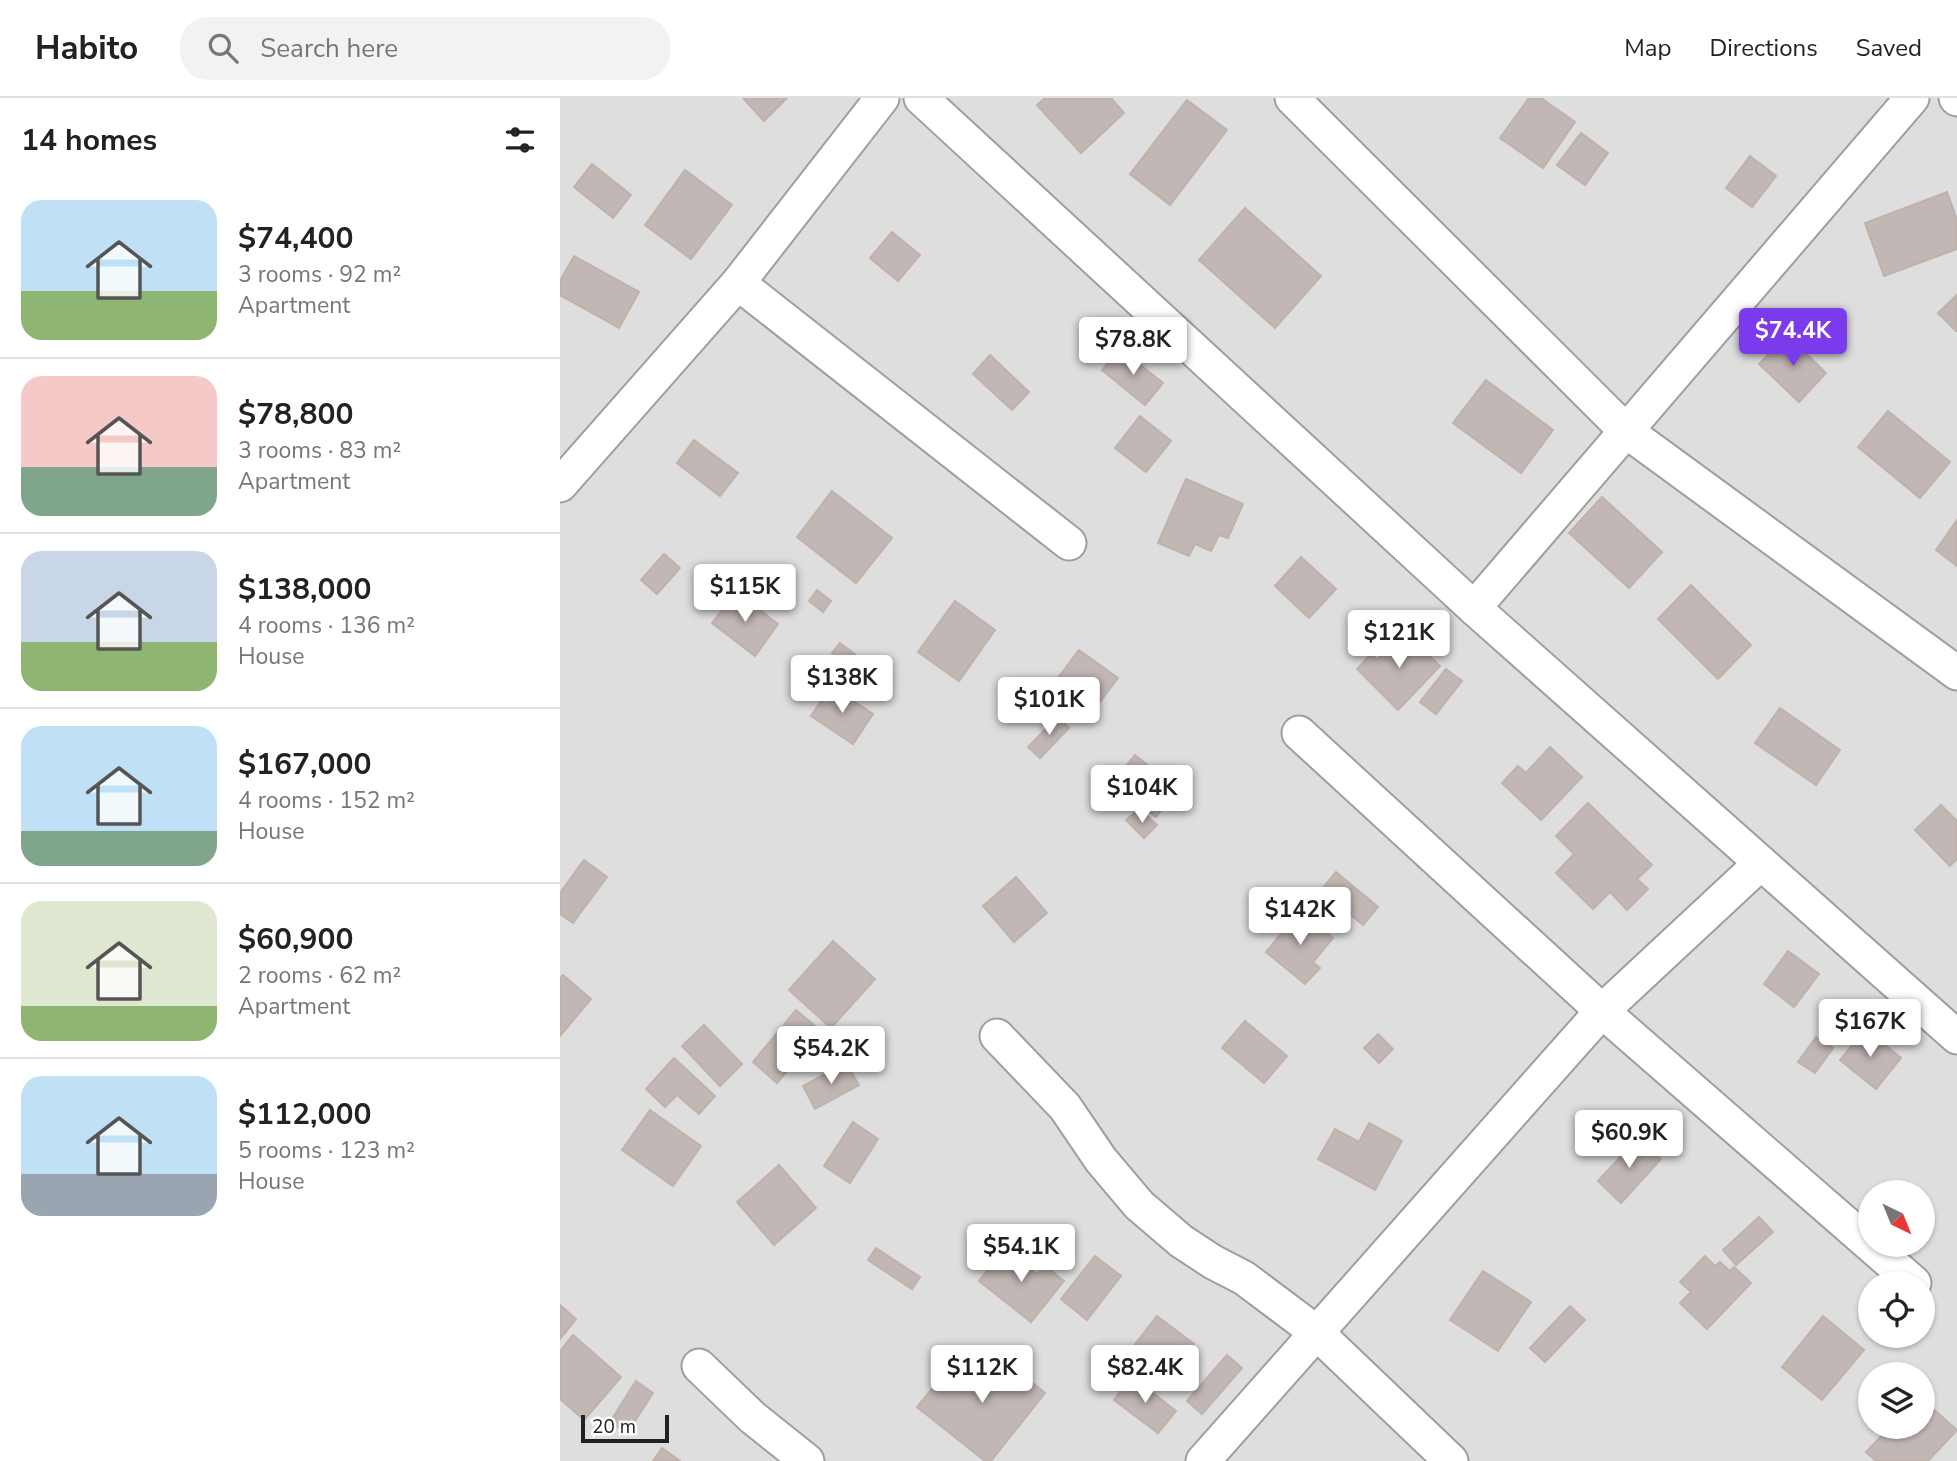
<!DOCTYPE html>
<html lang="en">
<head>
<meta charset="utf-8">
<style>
  :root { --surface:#fff; --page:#f2f2f2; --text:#222; --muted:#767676; --line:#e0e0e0; --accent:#7c3aed }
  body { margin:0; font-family:"Nunito Sans",sans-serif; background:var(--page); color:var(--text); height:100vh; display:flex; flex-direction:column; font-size:26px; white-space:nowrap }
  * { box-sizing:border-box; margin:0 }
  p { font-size:23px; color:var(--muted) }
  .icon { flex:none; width:38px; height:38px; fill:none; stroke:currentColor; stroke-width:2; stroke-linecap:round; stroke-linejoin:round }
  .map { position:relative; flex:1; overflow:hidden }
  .details { display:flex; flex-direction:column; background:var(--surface); width:560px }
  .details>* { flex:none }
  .needle { width:46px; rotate:137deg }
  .buttons { position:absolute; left:1298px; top:1082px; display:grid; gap:14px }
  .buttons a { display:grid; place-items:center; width:77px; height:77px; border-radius:50%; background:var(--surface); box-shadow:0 2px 5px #0004; font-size:35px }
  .scale { position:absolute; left:21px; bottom:18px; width:88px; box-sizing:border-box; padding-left:7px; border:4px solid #212121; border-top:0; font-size:19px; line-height:24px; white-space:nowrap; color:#212121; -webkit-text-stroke:5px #fff; paint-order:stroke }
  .price { position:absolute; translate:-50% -60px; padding:0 16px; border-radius:7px; background:#fff; color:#222; font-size:23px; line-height:46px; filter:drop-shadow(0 2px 4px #0008) }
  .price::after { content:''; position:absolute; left:50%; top:42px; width:21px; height:16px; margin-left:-10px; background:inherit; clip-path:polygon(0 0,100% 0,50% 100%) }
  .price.active { background:var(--accent); color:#fff }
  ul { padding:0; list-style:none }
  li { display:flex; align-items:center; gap:21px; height:175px; padding:0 21px }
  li+li { border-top:2px solid var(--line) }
  li span { display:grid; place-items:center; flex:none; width:196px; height:140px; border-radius:21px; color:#555 }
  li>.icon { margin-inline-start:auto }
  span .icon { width:84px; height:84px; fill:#fffc; stroke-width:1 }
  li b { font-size:30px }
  h2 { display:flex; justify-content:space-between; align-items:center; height:84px; padding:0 21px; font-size:30px }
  header { display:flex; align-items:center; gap:42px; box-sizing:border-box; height:98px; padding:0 35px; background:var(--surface); border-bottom:2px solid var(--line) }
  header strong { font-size:33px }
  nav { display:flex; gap:38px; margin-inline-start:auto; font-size:24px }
  .search { width:490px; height:63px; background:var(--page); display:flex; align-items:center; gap:18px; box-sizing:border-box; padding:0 24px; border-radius:28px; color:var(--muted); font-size:26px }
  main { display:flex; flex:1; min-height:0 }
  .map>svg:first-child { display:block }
  .residential { fill:#dfdede; fill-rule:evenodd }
  .building { fill:#c1b7b4; stroke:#c1b1ab; stroke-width:2 }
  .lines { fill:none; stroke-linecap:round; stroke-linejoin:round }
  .minor-casing { stroke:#9e9e9e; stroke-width:37 }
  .minor { stroke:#fff; stroke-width:33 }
</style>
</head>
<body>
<header>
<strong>Habito</strong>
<div class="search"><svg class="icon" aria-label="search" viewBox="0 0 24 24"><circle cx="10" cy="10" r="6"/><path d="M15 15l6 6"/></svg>Search here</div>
<nav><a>Map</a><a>Directions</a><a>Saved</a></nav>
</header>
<main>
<section class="details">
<h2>14 homes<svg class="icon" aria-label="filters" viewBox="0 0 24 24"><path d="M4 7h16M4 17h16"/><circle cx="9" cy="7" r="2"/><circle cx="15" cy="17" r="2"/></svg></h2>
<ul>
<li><span style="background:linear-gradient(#bfe0f5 65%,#8fb573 0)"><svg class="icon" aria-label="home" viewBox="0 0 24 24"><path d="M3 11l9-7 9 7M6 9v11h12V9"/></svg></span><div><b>$74,400</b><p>3 rooms · 92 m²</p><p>Apartment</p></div></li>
<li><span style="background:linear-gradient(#f6c9c9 65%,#7fa58c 0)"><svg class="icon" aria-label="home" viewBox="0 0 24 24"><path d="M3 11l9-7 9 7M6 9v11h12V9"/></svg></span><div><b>$78,800</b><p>3 rooms · 83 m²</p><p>Apartment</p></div></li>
<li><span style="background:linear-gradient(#c9d6e8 65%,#8fb573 0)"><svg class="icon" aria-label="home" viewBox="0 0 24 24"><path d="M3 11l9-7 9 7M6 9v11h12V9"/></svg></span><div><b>$138,000</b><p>4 rooms · 136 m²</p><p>House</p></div></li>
<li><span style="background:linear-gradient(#bfe0f5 75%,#7fa58c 0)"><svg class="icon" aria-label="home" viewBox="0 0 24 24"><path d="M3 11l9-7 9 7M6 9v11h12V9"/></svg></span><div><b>$167,000</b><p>4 rooms · 152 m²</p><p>House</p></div></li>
<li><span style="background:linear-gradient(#dfe7d0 75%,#8fb573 0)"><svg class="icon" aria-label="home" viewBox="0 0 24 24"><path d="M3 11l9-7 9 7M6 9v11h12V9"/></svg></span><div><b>$60,900</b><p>2 rooms · 62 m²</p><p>Apartment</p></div></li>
<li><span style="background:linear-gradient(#bfe0f5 70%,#9aa5b1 0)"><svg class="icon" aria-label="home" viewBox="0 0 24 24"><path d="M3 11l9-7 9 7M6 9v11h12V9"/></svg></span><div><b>$112,000</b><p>5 rooms · 123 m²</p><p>House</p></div></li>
</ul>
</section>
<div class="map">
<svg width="1397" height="1363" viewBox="0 0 1397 1363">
  <rect width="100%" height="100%" fill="#f1ece8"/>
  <path class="residential" d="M0,0H1397V1363H0ZM1311,1094H1363V1146H1311ZM1311,1185H1363V1237H1311ZM1311,1276H1363V1328H1311Z"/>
  <g class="building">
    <path d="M183,0H227L204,23Z"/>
    <path d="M485,0H551L564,15L521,55L477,7Z"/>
    <path d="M969,0H981L1015,24L983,70L940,40Z"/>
    <path d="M627,2L667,32L610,107L570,76Z"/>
    <path d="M1021,35L1048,55L1025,87L997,67Z"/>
    <path d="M1190,58L1216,78L1192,109L1166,90Z"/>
    <path d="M32,66L71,97L53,120L14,89Z"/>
    <path d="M125,72L172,107L131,161L85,127Z"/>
    <path d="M1387,94L1397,122V151L1324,178L1305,125Z"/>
    <path d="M685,110L761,178L715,230L639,162Z"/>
    <path d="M332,134L360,157L338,183L310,160Z"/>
    <path d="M14,158L79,194L59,230L0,197V183Z"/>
    <path d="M1397,197V233H1396L1378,215Z"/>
    <path d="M1227,237L1266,275L1239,304L1199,266Z"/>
    <path d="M560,251L603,285L585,307L542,272Z"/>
    <path d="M430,257L469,294L452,312L413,276Z"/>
    <path d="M926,282L993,332L961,375L893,325Z"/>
    <path d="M1328,313L1390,364L1360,400L1298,349Z"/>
    <path d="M580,318L611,343L586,374L555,350Z"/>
    <path d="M134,342L178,375L160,398L117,365Z"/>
    <path d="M626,381L683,406L668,440L659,437L651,453L635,446L629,458L598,445Z"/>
    <path d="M272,393L332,440L296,485L237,439Z"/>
    <path d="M1042,399L1102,454L1069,490L1009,435Z"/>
    <path d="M1397,422V468L1376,452Z"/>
    <path d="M104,456L120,470L97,496L81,482Z"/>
    <path d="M741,459L776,491L749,520L715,488Z"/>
    <path d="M1131,487L1191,547L1158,581L1098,521Z"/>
    <path d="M257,492L271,503L263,514L249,503Z"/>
    <path d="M176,494L218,526L195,558L152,525Z"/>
    <path d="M395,503L435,532L399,583L358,554Z"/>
    <path d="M844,534L880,568L838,612L797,571L811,556L817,562Z"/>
    <path d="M280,545L297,558L289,568L272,555Z"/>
    <path d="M519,552L558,580L530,617L492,588Z"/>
    <path d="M886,571L902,583L876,616L860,604Z"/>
    <path d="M271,588L313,616L293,646L251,618Z"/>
    <path d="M1220,610L1280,652L1256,687L1195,645Z"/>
    <path d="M498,618L509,630L480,660L468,649Z"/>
    <path d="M990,649L1022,679L981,722L942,685L958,668L966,675Z"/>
    <path d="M575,657L618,692L596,719L553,684Z"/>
    <path d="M1028,705L1092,767L1077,781L1088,791L1067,812L1050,794L1033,811L996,775L1014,756L996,738Z"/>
    <path d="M1381,707L1397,723V761L1390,768L1355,732Z"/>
    <path d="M574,715L582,723L587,718L597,727L584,740L566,722Z"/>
    <path d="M24,762L47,779L13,825L0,816V795Z"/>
    <path d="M776,774L818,809L803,827L761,792Z"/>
    <path d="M456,779L487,815L454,844L423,808Z"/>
    <path d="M740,813L773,840L753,864L760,870L745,886L706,854Z"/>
    <path d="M273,843L315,881L271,930L229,892Z"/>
    <path d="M1228,853L1259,876L1234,909L1204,886Z"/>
    <path d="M3,877L31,901L0,938V880Z"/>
    <path d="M236,912L261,933L217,985L193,964Z"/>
    <path d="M685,923L727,958L704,985L662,950Z"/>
    <path d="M144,927L182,966L160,988L122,948Z"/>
    <path d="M1305,931L1341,960L1316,991L1280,962Z"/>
    <path d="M818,936L833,951L819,965L804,950Z"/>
    <path d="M1256,939L1273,950L1255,975L1238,964Z"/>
    <path d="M114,960L155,998L139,1016L117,997L105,1009L86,991Z"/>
    <path d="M286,965L299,987L255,1011L243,988Z"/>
    <path d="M90,1012L141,1048L113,1088L62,1052Z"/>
    <path d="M293,1024L318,1041L290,1085L264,1068Z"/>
    <path d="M809,1025L842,1043L815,1092L758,1061L775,1031L799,1044Z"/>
    <path d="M1078,1040L1101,1061L1061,1105L1038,1083Z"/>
    <path d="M219,1067L256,1110L214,1147L177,1104Z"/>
    <path d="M1199,1119L1213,1134L1176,1167L1163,1152Z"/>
    <path d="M316,1150L360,1179L352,1191L308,1162Z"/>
    <path d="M444,1150L477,1176L484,1167L504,1183L471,1224L419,1183Z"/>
    <path d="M535,1158L561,1178L527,1222L501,1201Z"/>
    <path d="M1145,1158L1155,1168L1160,1164L1170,1173L1174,1169L1191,1185L1147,1231L1120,1205L1131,1194L1120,1184Z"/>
    <path d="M923,1173L971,1204L938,1253L890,1222Z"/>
    <path d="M0,1207L16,1221L0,1241Z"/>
    <path d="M1010,1208L1025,1222L985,1264L970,1250Z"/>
    <path d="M597,1218L634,1246L604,1286L566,1258Z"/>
    <path d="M1263,1218L1304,1252L1262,1302L1222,1269Z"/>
    <path d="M13,1237L61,1279L24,1322L0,1301V1253Z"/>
    <path d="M438,1257L485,1295L431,1363H425L357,1309L395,1262L418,1281Z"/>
    <path d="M667,1257L682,1270L642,1316L627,1303Z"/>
    <path d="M571,1278L616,1313L598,1335L554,1302Z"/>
    <path d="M76,1283L93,1295L67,1335L50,1324Z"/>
    <path d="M1363,1302L1397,1332L1368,1363H1316L1306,1354L1331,1328H1363Z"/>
    <path d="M102,1350L120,1363H93Z"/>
  </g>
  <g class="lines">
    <defs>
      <g id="minor">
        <path d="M361,0L914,510L1397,939"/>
        <path d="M732,0L1066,333L1397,575"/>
        <path d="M1396,0L1397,1"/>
        <path d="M178,185L509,445"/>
        <path d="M0,387L178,185L322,0"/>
        <path d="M914,510L1352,0"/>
        <path d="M739,635L1042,913L1354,1185"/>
        <path d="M437,938L505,1009L541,1062L579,1107L621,1143L653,1164L684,1180L756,1234L891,1363"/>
        <path d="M139,1268L192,1319L247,1363"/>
        <path d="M643,1363L1042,913L1201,765"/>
      </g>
    </defs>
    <use href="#minor" class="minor-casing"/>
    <use href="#minor" class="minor"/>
  </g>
</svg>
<div class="buttons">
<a><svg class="needle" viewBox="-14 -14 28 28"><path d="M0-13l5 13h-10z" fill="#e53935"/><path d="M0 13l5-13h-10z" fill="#767676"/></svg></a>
<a><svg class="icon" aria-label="locate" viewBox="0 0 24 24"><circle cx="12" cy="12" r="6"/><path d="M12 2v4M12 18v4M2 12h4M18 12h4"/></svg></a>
<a><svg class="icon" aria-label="layers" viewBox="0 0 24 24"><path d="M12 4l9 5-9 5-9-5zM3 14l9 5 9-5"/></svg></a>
</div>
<div class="scale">20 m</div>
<b class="price active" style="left:1233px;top:270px">$74.4K</b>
<b class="price" style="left:573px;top:279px">$78.8K</b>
<b class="price" style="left:185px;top:526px">$115K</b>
<b class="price" style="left:839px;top:572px">$121K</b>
<b class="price" style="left:282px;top:617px">$138K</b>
<b class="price" style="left:489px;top:639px">$101K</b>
<b class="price" style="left:582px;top:727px">$104K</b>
<b class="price" style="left:740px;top:849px">$142K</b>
<b class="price" style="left:1310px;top:961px">$167K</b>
<b class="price" style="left:271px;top:988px">$54.2K</b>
<b class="price" style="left:1069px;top:1072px">$60.9K</b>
<b class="price" style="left:461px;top:1186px">$54.1K</b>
<b class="price" style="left:422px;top:1307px">$112K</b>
<b class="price" style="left:585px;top:1307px">$82.4K</b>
</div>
</main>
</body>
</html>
